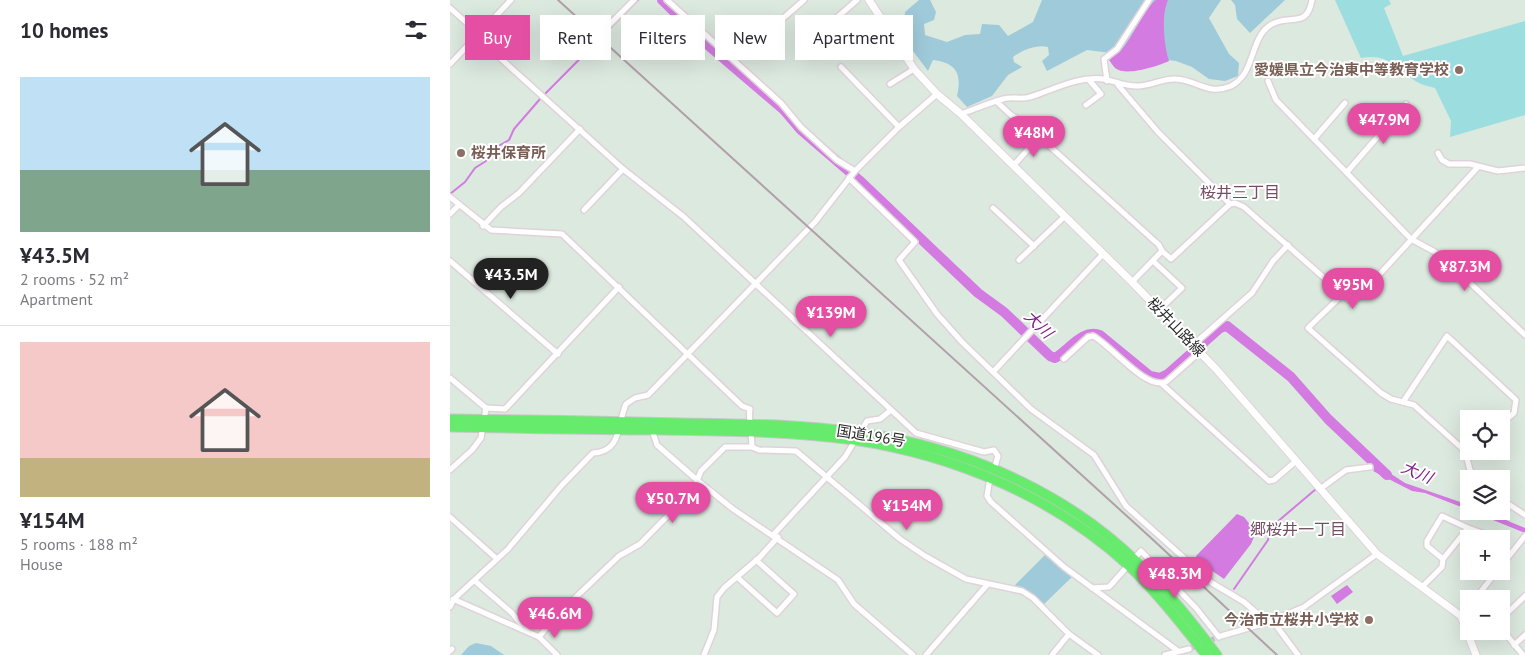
<!DOCTYPE html>
<html lang="en">
<head>
<meta charset="utf-8">
<style>
  :root { --surface:#fff; --page:#f7f7f7; --text:#2b2b33; --muted:#7c7c81; --line:#e1e1e2; --accent:#e44fa4 }
  body { margin:0; font-family:"PT Sans","Noto Sans JP",sans-serif; background:var(--page); color:var(--text); height:100vh; display:flex; flex-direction:column; font-size:19px; white-space:nowrap }
  * { box-sizing:border-box; margin:0 }
  p { font-size:16px; color:var(--muted) }
  .icon { flex:none; width:28px; height:28px; fill:none; stroke:currentColor; stroke-width:2; stroke-linecap:round; stroke-linejoin:round }
  .map { position:relative; flex:1; overflow:hidden }
  .drawer { display:flex; flex-direction:column; background:var(--surface); width:450px }
  .drawer>* { flex:none }
  .banner { position:absolute; left:15px; top:15px; width:475px; height:45px; display:flex; gap:10px }
  .controls { position:absolute; left:1010px; top:410px; display:grid; gap:10px }
  .controls a { display:grid; place-items:center; width:50px; height:50px; border-radius:0px; background:var(--surface); box-shadow:0 5px 20px #0002; font-size:25px }
  .price { position:absolute; translate:-50% -42px; padding:0 11px; border-radius:18px; background:var(--accent); color:#fff; font-size:16px; line-height:32px; filter:drop-shadow(0 1px 2px #0008) }
  .price::after { content:''; position:absolute; left:50%; top:30px; width:15px; height:11px; margin-left:-8px; background:inherit; clip-path:polygon(0 0,100% 0,50% 100%) }
  .price.on { background:#222; color:#fff }
  ul { padding:0; list-style:none }
  li { display:grid; align-content:center; gap:10px; height:265px; padding:0 20px }
  li+li { border-top:1px solid var(--line) }
  li span { display:grid; place-items:center; height:155px; border-radius:0px; color:#555 }
  li>.icon { margin-inline-start:auto }
  span .icon { width:90px; height:90px; fill:#fffc; stroke-width:1 }
  li b { font-size:21px }
  h2 { display:flex; justify-content:space-between; align-items:center; height:60px; padding:0 20px; font-size:21px }
  .chip { padding:0 18px; border-radius:0px; background:var(--surface); box-shadow:0 5px 20px #0002; font-size:18px; line-height:45px }
  .chip.on { background:var(--accent); color:#fff }
  main { display:flex; flex:1; min-height:0 }
  .map>svg:first-child { display:block }
  .green { fill:#9fcada }
  .pitch { fill:#9cdde0 }
  .water { fill:#d37be0 }
  .lines { fill:none; stroke-linecap:round; stroke-linejoin:round }
  .stream { stroke:#d37be0; stroke-width:2 }
  .river { stroke:#d37be0; stroke-width:10 }
  .street-tunnel { stroke:#b8c3bb; stroke-width:5; stroke-dasharray:5 2.5; stroke-linecap:butt }
  .street-casing { stroke:#e0d2da; stroke-width:8 }
  .secondary-casing { stroke:#e0d2da; stroke-width:9 }
  .highway-casing { stroke:#c7c7c7; stroke-width:11 }
  .street { stroke:#fff; stroke-width:5 }
  .secondary { stroke:#fff; stroke-width:7 }
  .highway { stroke:#66eb6c; stroke-width:9 }
  .rail { stroke:#b1a0a9; stroke-width:2 }
  .education-dot { fill:#8d6e63; stroke:#fff; stroke-width:2 }
  .labels { text-anchor:middle; stroke-width:4; stroke-linejoin:round; paint-order:stroke }
  .education-label { font-size:15px; font-weight:bold; fill:#785e54; stroke:#fff; text-anchor:end }
  .street-label { font-size:15px; fill:#292929; stroke:#fff }
  .neighbourhood-label { font-size:16px; fill:#744f64; stroke:#fff }
  .water-label { font-size:16px; font-style:italic; fill:#841d89; stroke:#fff }
</style>
</head>
<body>
<main>
<section class="drawer">
<h2>10 homes<svg class="icon" aria-label="filters" viewBox="0 0 24 24"><path d="M4 7h16M4 17h16"/><circle cx="9" cy="7" r="2"/><circle cx="15" cy="17" r="2"/></svg></h2>
<ul>
<li><span style="background:linear-gradient(#bfe0f5 60%,#7fa58c 0)"><svg class="icon" aria-label="home" viewBox="0 0 24 24"><path d="M3 11l9-7 9 7M6 9v11h12V9"/></svg></span><div><b>¥43.5M</b><p>2 rooms · 52 m²</p><p>Apartment</p></div></li>
<li><span style="background:linear-gradient(#f6c9c9 75%,#c2b280 0)"><svg class="icon" aria-label="home" viewBox="0 0 24 24"><path d="M3 11l9-7 9 7M6 9v11h12V9"/></svg></span><div><b>¥154M</b><p>5 rooms · 188 m²</p><p>House</p></div></li>
</ul>
</section>
<div class="map">
<svg width="1075" height="655" viewBox="0 0 1075 655">
  <rect width="100%" height="100%" fill="#dce9df"/>
  <g class="green">
    <path d="M469,0H480L486,12L484,20L474,24L475,35L497,42L515,35L530,34L532,24L549,25L558,36L583,22L592,0H771L759,18L779,54L789,63L788,76L775,81L759,79L742,67L726,61L637,50L597,71L592,61L599,55L598,47C587,44 572,50 563,57L564,62L572,67L558,75L542,96L517,107L507,96C512,74 507,63 483,60L478,71L460,47L453,32L455,12Z"/>
    <path d="M781,0H835L800,33L787,19L785,5Z"/>
    <path d="M595,555L622,577L591,607L574,590L565,585Z"/>
    <path d="M26,643L41,646L54,655H11L19,646Z"/>
  </g>
  <path class="pitch" d="M885,0H939L941,4L934,8L953,56L1075,21V115L1000,137L1001,121L985,88C979,86 972,85 967,82C945,69 940,53 911,58Z"/>
  <g class="water">
    <path d="M706,0H718C711,15 714,45 719,61C708,66 676,77 665,68C662,65 660,61 658,58C662,54 668,52 672,49C683,38 694,8 706,0Z"/>
    <path d="M929,466L955,483L1019,505V510L975,493L962,491L923,471Z"/>
    <path d="M1021,511C1040,511 1057,521 1075,528V533Z"/>
    <path d="M787,514L794,517L806,532L801,544L774,579L749,562L746,556Z"/>
    <path d="M897,585L903,592L887,604L881,596Z"/>
  </g>
  <g class="lines">
    <g class="stream">
      <path d="M0,194L15,182L25,168L36,161L45,148L59,140L64,129L90,99L188,0"/>
      <path d="M870,486L878,480"/>
      <path d="M784,589L818,540L820,528L866,489"/>
    </g>
    <path class="river" d="M212,0L259,46L334,110L351,130L409,180L528,293L554,312L600,356L605,358C619,350 633,328 650,335L700,376L710,378L718,374L770,328L777,326L841,377L878,419L937,475"/>
    <path class="street-tunnel" d="M739,649L771,636"/>
    <defs>
      <g id="street">
        <path d="M217,0L331,103L351,127L387,160L405,171"/>
        <path d="M0,8L29,34"/>
        <path d="M323,27L354,0"/>
        <path d="M375,28L407,0"/>
        <path d="M153,31L184,0"/>
        <path d="M27,37L173,169L234,217L466,433L534,452L544,450L548,456L544,470"/>
        <path d="M0,64L61,0"/>
        <path d="M391,67L449,127"/>
        <path d="M657,81L654,59L667,49L699,0"/>
        <path d="M818,81L826,100L961,239L985,252L997,261L1075,335"/>
        <path d="M440,84L464,69"/>
        <path d="M668,85L708,132L780,204"/>
        <path d="M546,101L561,115L574,123L709,245L712,251"/>
        <path d="M636,105L651,94L639,80"/>
        <path d="M511,114C525,109 539,103 553,99C562,96 571,100 580,97C603,90 627,76 653,79C665,81 676,87 689,86C702,85 715,78 726,79C747,80 758,96 781,86C806,74 799,37 822,24C840,14 857,29 862,0"/>
        <path d="M864,139L895,103"/>
        <path d="M988,153L992,160L999,164H1020L1048,171L1075,168"/>
        <path d="M564,165L589,137"/>
        <path d="M897,172L956,104"/>
        <path d="M399,178L465,242L449,260L487,314L512,342L581,409L644,455L676,506L762,583L794,602L817,622"/>
        <path d="M0,197L41,230L112,234L292,406L300,409C298,416 302,437 302,447H275L251,471L243,490L190,544L169,556L105,617L89,637"/>
        <path d="M543,208L584,246"/>
        <path d="M134,210L173,169"/>
        <path d="M0,214L9,205"/>
        <path d="M33,226L51,207L69,193L130,129"/>
        <path d="M569,260L615,216"/>
        <path d="M0,261L108,354"/>
        <path d="M703,261L732,288L709,310"/>
        <path d="M682,282L712,251L721,259L780,204L785,203L794,207L899,300L905,301L1028,167"/>
        <path d="M893,294L858,328L931,393L941,399L964,405L1015,451L1020,470L1028,479"/>
        <path d="M743,345L802,293L823,261L838,245"/>
        <path d="M614,359L638,337L643,336C662,346 695,390 716,382L750,352"/>
        <path d="M543,372L653,254"/>
        <path d="M0,378L36,408"/>
        <path d="M712,384L819,481L824,480L846,461"/>
        <path d="M953,402L997,336L1066,400L1064,413L1051,424"/>
        <path d="M202,430L207,445L247,480L283,509L388,580L404,604L463,655"/>
        <path d="M302,447L309,450L346,451L450,539L475,556L516,579L572,591L583,598L619,634L648,655"/>
        <path d="M0,470L22,450L31,438L36,408L55,409L169,287"/>
        <path d="M540,478L537,496L541,502L614,567L728,651"/>
        <path d="M870,489L896,470L920,467"/>
        <path d="M1051,499L1075,515"/>
        <path d="M0,517L47,559"/>
        <path d="M1018,528L1038,535"/>
        <path d="M323,535L395,457L417,421L430,419L441,410"/>
        <path d="M1051,566L1075,536"/>
        <path d="M287,577L327,613L344,594L306,560"/>
        <path d="M25,581L62,613L77,631"/>
        <path d="M972,587L992,567L993,559L977,546V541L992,516L1018,528L993,559"/>
        <path d="M642,588L659,587L691,551L746,608L769,637"/>
        <path d="M3,599L89,637L107,655"/>
        <path d="M1025,599L1047,571"/>
        <path d="M0,607L4,599L58,549L112,485L143,453C172,452 167,424 176,404L185,398L198,395L365,222L405,171L449,127L487,94"/>
        <path d="M1011,616L1019,606"/>
        <path d="M1051,619L1075,596"/>
        <path d="M822,620L848,655"/>
        <path d="M1051,628L1073,655"/>
        <path d="M771,636L816,623L854,607L927,554"/>
        <path d="M1064,645L1075,635"/>
        <path d="M0,651L2,649"/>
        <path d="M254,655L264,630L267,597L274,588L309,558L328,537"/>
        <path d="M476,655L537,585"/>
        <path d="M602,655L619,634"/>
        <path d="M715,655L739,649"/>
      </g>
      <path id="secondary" d="M419,0L464,69L487,94L511,114L682,282L767,370L927,554L1011,616L1026,655"/>
      <g id="highway">
        <path d="M0,419C78,420 155,421 233,423C301,424 369,424 436,437C527,454 620,496 687,562C717,590 742,622 767,655"/>
        <path d="M0,427C69,428 139,430 208,430C273,431 339,431 404,440C504,455 605,497 680,567C708,594 732,625 756,655"/>
      </g>
    </defs>
    <use href="#street" class="street-casing"/>
    <use href="#secondary" class="secondary-casing"/>
    <use href="#highway" class="highway-casing"/>
    <use href="#street" class="street"/>
    <use href="#secondary" class="secondary"/>
    <use href="#highway" class="highway"/>
    <path class="rail" d="M108,0L700,537L827,655"/>
  </g>
  <g class="education-dot">
    <circle cx="1009" cy="70" r="5"/>
    <circle cx="11" cy="153" r="5"/>
    <circle cx="919" cy="620" r="5"/>
  </g>
  <g class="labels">
    <g class="education-label">
      <text x="999" y="75">愛媛県立今治東中等教育学校</text>
      <text x="21" y="158" text-anchor="start">桜井保育所</text>
      <text x="909" y="625">今治市立桜井小学校</text>
    </g>
    <g class="street-label">
      <text transform="translate(726 327) rotate(46)" y="5">桜井山路線</text>
      <text transform="translate(421 436) rotate(9)" y="5">国道196号</text>
    </g>
    <g class="neighbourhood-label">
      <text x="790" y="198">桜井三丁目</text>
      <text x="848" y="535">郷桜井一丁目</text>
    </g>
    <g class="water-label">
      <text transform="translate(589 324) rotate(44)" y="6">大川</text>
      <text transform="translate(967 472) rotate(23)" y="6">大川</text>
    </g>
  </g>
</svg>
<div class="controls">
<a><svg class="icon" aria-label="locate" viewBox="0 0 24 24"><circle cx="12" cy="12" r="6"/><path d="M12 2v4M12 18v4M2 12h4M18 12h4"/></svg></a>
<a><svg class="icon" aria-label="layers" viewBox="0 0 24 24"><path d="M12 4l9 5-9 5-9-5zM3 14l9 5 9-5"/></svg></a>
<a>+</a>
<a>−</a>
</div>
<b class="price" style="left:934px;top:145px">¥47.9M</b>
<b class="price" style="left:584px;top:158px">¥48M</b>
<b class="price" style="left:1015px;top:292px">¥87.3M</b>
<b class="price on" style="left:61px;top:300px">¥43.5M</b>
<b class="price" style="left:903px;top:310px">¥95M</b>
<b class="price" style="left:381px;top:338px">¥139M</b>
<b class="price" style="left:223px;top:524px">¥50.7M</b>
<b class="price" style="left:457px;top:531px">¥154M</b>
<b class="price" style="left:725px;top:599px">¥48.3M</b>
<b class="price" style="left:105px;top:639px">¥46.6M</b>
<div class="banner">
<a class="chip on">Buy</a>
<a class="chip">Rent</a>
<a class="chip">Filters</a>
<a class="chip">New</a>
<a class="chip">Apartment</a>
</div>
</div>
</main>
</body>
</html>
